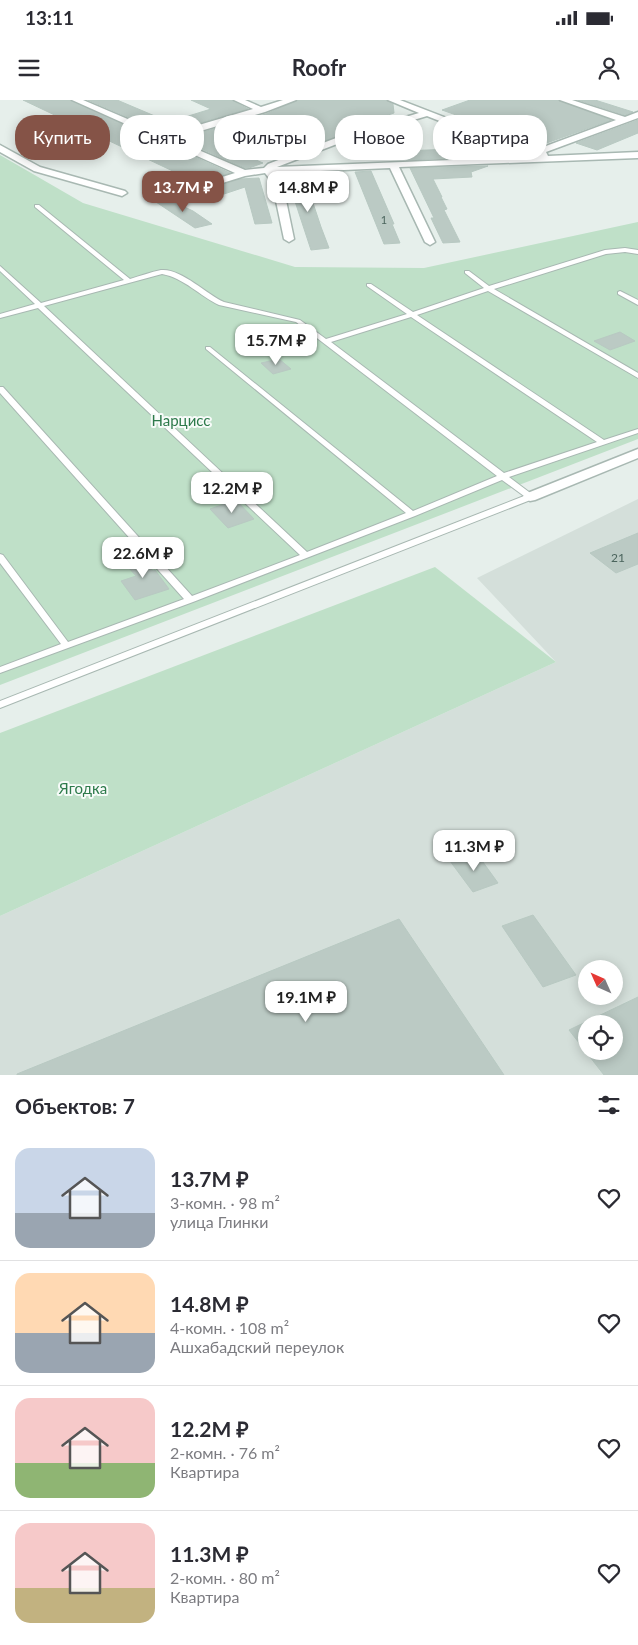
<!DOCTYPE html>
<html lang="ru">
<head>
<meta charset="utf-8">
<style>
  :root { --surface:#fff; --page:#f7f7f7; --text:#2b2b33; --muted:#7c7c81; --line:#e1e1e2; --accent:#855347 }
  body { margin:0; font-family:Lato,sans-serif; background:var(--page); color:var(--text); height:100vh; display:flex; flex-direction:column; font-size:19px; white-space:nowrap }
  * { box-sizing:border-box; margin:0 }
  p { font-size:16px; color:var(--muted) }
  .icon { flex:none; width:28px; height:28px; fill:none; stroke:currentColor; stroke-width:2; stroke-linecap:round; stroke-linejoin:round }
  .map { position:relative; height:975px; overflow:hidden }
  .side { display:flex; flex-direction:column; background:var(--surface); flex:1 }
  .side>* { flex:none }
  .hud { position:absolute; left:15px; top:15px; width:609px; height:45px; display:flex; gap:10px }
  .needle { width:32px; rotate:315deg }
  .fabs { position:absolute; left:578px; top:860px; display:grid; gap:10px }
  .fabs a { display:grid; place-items:center; width:45px; height:45px; border-radius:50%; background:var(--surface); box-shadow:0 2px 12px #0003; font-size:25px }
  .price { position:absolute; translate:-50% -42px; padding:0 11px; border-radius:10px; background:#fff; color:#222; font-size:16px; line-height:32px; filter:drop-shadow(0 1px 2px #0008) }
  .price::after { content:''; position:absolute; left:50%; top:30px; width:15px; height:11px; margin-left:-8px; background:inherit; clip-path:polygon(0 0,100% 0,50% 100%) }
  .price.selected { background:var(--accent); color:#fff }
  ul { padding:0; list-style:none }
  li { display:flex; align-items:center; gap:15px; height:125px; padding:0 15px }
  li+li { border-top:1px solid var(--line) }
  li span { display:grid; place-items:center; flex:none; width:140px; height:100px; border-radius:15px; color:#555 }
  li>.icon { margin-inline-start:auto }
  span .icon { width:60px; height:60px; fill:#fffc; stroke-width:1 }
  li b { font-size:21px }
  h2 { display:flex; justify-content:space-between; align-items:center; height:60px; padding:0 15px; font-size:21px }
  .chip { padding:0 18px; border-radius:20px; background:var(--surface); box-shadow:0 2px 12px #0003; font-size:18px; line-height:45px }
  .chip.selected { background:var(--accent); color:#fff }
  .status { display:flex; justify-content:space-between; align-items:center; height:35px; padding:0 25px; background:var(--surface); direction:ltr }
  .status svg { height:14px; fill:currentColor }
  header { display:flex; justify-content:space-between; align-items:center; height:65px; padding:0 15px; background:var(--surface); font-size:22px; font-weight:700 }
  .map>svg:first-child { display:block }
  .built { fill:#d4dfda; fill-rule:evenodd }
  .green { fill:#bfe0c8 }
  .building { fill:#bbcac4; stroke:#b8c9c2; fill-rule:evenodd }
  .lines { fill:none; stroke-linecap:round; stroke-linejoin:round }
  .service-casing { stroke:#a8b8b2; stroke-width:2 }
  .minor-casing { stroke:#a8b8b2; stroke-width:3 }
  .service { fill:#fff; fill-rule:evenodd }
  .minor { fill:#fff; fill-rule:evenodd }
  .labels { text-anchor:middle; stroke-width:4; stroke-linejoin:round; paint-order:stroke }
  .far-number-label { font-size:11px; fill:#4a645c }
  .number-label { font-size:12px; fill:#4a645c }
  .park-label { font-size:15px; fill:#2d7a4b; stroke:#f7fbf9 }
</style>
</head>
<body>
<div class="status"><b>13:11</b><svg viewBox="0 0 49 12"><path d="M0 12V9h3v3zM5 12V6h3v6zM10 12V3h3v9zM15 12V0h3v12zM26 1h20v11H26zM47 4h2v5h-2z"/></svg></div>
<header><svg class="icon" aria-label="menu" viewBox="0 0 24 24"><path d="M4 6h16M4 12h16M4 18h16"/></svg>Roofr<svg class="icon" aria-label="person" viewBox="0 0 24 24"><circle cx="12" cy="8" r="4"/><path d="M4 21q1-7 8-7t8 7"/></svg></header>
<div class="map">
<svg width="638" height="975" viewBox="0 0 638 975">
  <rect width="100%" height="100%" fill="#e6efeb"/>
  <path class="built" d="M638,399V975H0V816L556,562L477,478ZM586,869H614V896H586ZM586,924H614V951H586Z"/>
  <g class="green">
    <path d="M0,55L83,103L295,167L424,168L638,122V339L0,585Z"/>
    <path d="M435,467L556,562L0,816V633Z"/>
  </g>
  <g class="building">
    <path d="M23,0H70L230,73L198,83Z"/>
    <path d="M88,0H117L169,22L211,9L191,0H232L248,9L165,33Z"/>
    <path d="M298,0H386L393,4L394,13L358,25L363,27L313,45L259,23L213,38L216,40L212,41L263,63L249,68H245L179,39L266,14Z"/>
    <path d="M470,0H558L611,20L541,45L442,10Z"/>
    <path d="M578,0H595L633,12L625,15Z"/>
    <path d="M638,20V33L597,50L576,43Z"/>
    <path d="M480,48L485,57L406,60L402,51Z"/>
    <path d="M488,66L471,72L472,77L433,79L442,97H441L447,109L444,110L460,142L443,143L431,118H434L410,68Z"/>
    <path d="M371,71L394,124H392L400,143L384,144L355,72Z"/>
    <path d="M304,76L321,127L329,148L311,150L287,77Z"/>
    <path d="M259,78L272,123L255,124L245,87L224,94L211,88L240,79Z"/>
    <path d="M159,95L193,111L212,124L195,128L156,102Z"/>
    <path d="M620,232L635,241L610,250L594,241Z"/>
    <path d="M279,259L291,269L273,274L261,263Z"/>
    <path d="M236,400L254,419L228,428L210,409Z"/>
    <path d="M638,433V464L616,473L590,453Z"/>
    <path d="M138,454L153,471L155,470L169,489L135,500L121,481L136,476L122,460Z"/>
    <path d="M475,751L498,783L473,792L450,761Z"/>
    <path d="M533,815L576,875L543,887L502,826Z"/>
    <path d="M399,819L504,975H17V974Z"/>
    <path d="M638,897V975H604L569,930ZM586,924H614V951H586Z"/>
  </g>
  <g class="lines">
    <defs>
      <g id="service">
        <path d="M35,105H39L130,179C140,176 151,172 161,170C181,168 206,194 224,202L300,220L326,239L407,214L367,186V184H371L413,212L484,188L465,173V171H469L489,186L605,150L625,148L638,150V154L625,152L606,154L494,189L638,273V278L488,191L417,215L604,340L638,329V333L509,377L533,395L534,397L533,399L0,608V601L524,396L502,380L415,416L193,502L0,573V567L61,544L0,463V454L3,455L68,542L184,499L0,293V287H3L192,496L300,455L38,208L0,218V214L35,204L0,171V166L41,203L124,180L35,107ZM162,174C184,178 200,196 219,205L296,222L497,376L413,411L210,247H206V249L406,413L307,452L44,206ZM411,217L597,342L504,373L331,242Z"/>
        <path d="M620,191L638,200V205L618,194V192Z"/>
      </g>
      <g id="minor">
        <path d="M72,0H83L165,35L253,9L234,0H245L261,7L283,0H296L265,12L173,39L245,70L264,68L268,64L344,35L419,13L388,0H400L537,53L538,49L616,20L560,0H572L625,17L638,12V18L546,52L548,56L638,52V58L399,67L435,142L430,145L425,142L390,68L274,73L282,81L294,139L289,142L284,139L272,82L265,73L245,76L187,94H181V90L235,73ZM427,16L531,57L277,67L350,39Z"/>
        <path d="M0,45L40,67L125,91L127,93L122,96L34,71L0,52Z"/>
        <path d="M638,349V358L535,400L530,401L523,397L525,394Z"/>
      </g>
    </defs>
    <use href="#service" class="service-casing"/>
    <use href="#minor" class="minor-casing"/>
    <use href="#service" class="service"/>
    <use href="#minor" class="minor"/>
  </g>
  <g class="labels">
    <g class="far-number-label">
      <text x="384" y="124">1</text>
    </g>
    <g class="number-label">
      <text x="618" y="462">21</text>
    </g>
    <g class="park-label">
      <text x="181" y="326">Нарцисс</text>
      <text x="83" y="694">Ягодка</text>
    </g>
  </g>
</svg>
<div class="fabs">
<a><svg class="needle" viewBox="-14 -14 28 28"><path d="M0-13l5 13h-10z" fill="#e53935"/><path d="M0 13l5-13h-10z" fill="#7c7c81"/></svg></a>
<a><svg class="icon" aria-label="locate" viewBox="0 0 24 24"><circle cx="12" cy="12" r="6"/><path d="M12 2v4M12 18v4M2 12h4M18 12h4"/></svg></a>
</div>
<b class="price selected" style="left:183px;top:113px">13.7M ₽</b>
<b class="price" style="left:308px;top:113px">14.8M ₽</b>
<b class="price" style="left:276px;top:266px">15.7M ₽</b>
<b class="price" style="left:232px;top:414px">12.2M ₽</b>
<b class="price" style="left:143px;top:479px">22.6M ₽</b>
<b class="price" style="left:474px;top:772px">11.3M ₽</b>
<b class="price" style="left:306px;top:923px">19.1M ₽</b>
<div class="hud">
<a class="chip selected">Купить</a>
<a class="chip">Снять</a>
<a class="chip">Фильтры</a>
<a class="chip">Новое</a>
<a class="chip">Квартира</a>
</div>
</div>
<section class="side">
<h2>Объектов: 7<svg class="icon" aria-label="filters" viewBox="0 0 24 24"><path d="M4 7h16M4 17h16"/><circle cx="9" cy="7" r="2"/><circle cx="15" cy="17" r="2"/></svg></h2>
<ul>
<li><span style="background:linear-gradient(#c9d6e8 65%,#9aa5b1 0)"><svg class="icon" aria-label="home" viewBox="0 0 24 24"><path d="M3 11l9-7 9 7M6 9v11h12V9"/></svg></span><div><b>13.7M ₽</b><p>3-комн. · 98 m²</p><p>улица Глинки</p></div><svg class="icon" aria-label="heart" viewBox="0 0 24 24"><path d="M12 20l-8-8c-3-5 5-10 8-4 3-6 11-1 8 4z"/></svg></li>
<li><span style="background:linear-gradient(#ffd9b3 60%,#9aa5b1 0)"><svg class="icon" aria-label="home" viewBox="0 0 24 24"><path d="M3 11l9-7 9 7M6 9v11h12V9"/></svg></span><div><b>14.8M ₽</b><p>4-комн. · 108 m²</p><p>Ашхабадский переулок</p></div><svg class="icon" aria-label="heart" viewBox="0 0 24 24"><path d="M12 20l-8-8c-3-5 5-10 8-4 3-6 11-1 8 4z"/></svg></li>
<li><span style="background:linear-gradient(#f6c9c9 65%,#8fb573 0)"><svg class="icon" aria-label="home" viewBox="0 0 24 24"><path d="M3 11l9-7 9 7M6 9v11h12V9"/></svg></span><div><b>12.2M ₽</b><p>2-комн. · 76 m²</p><p>Квартира</p></div><svg class="icon" aria-label="heart" viewBox="0 0 24 24"><path d="M12 20l-8-8c-3-5 5-10 8-4 3-6 11-1 8 4z"/></svg></li>
<li><span style="background:linear-gradient(#f6c9c9 65%,#c2b280 0)"><svg class="icon" aria-label="home" viewBox="0 0 24 24"><path d="M3 11l9-7 9 7M6 9v11h12V9"/></svg></span><div><b>11.3M ₽</b><p>2-комн. · 80 m²</p><p>Квартира</p></div><svg class="icon" aria-label="heart" viewBox="0 0 24 24"><path d="M12 20l-8-8c-3-5 5-10 8-4 3-6 11-1 8 4z"/></svg></li>
</ul>
</section>
</body>
</html>
